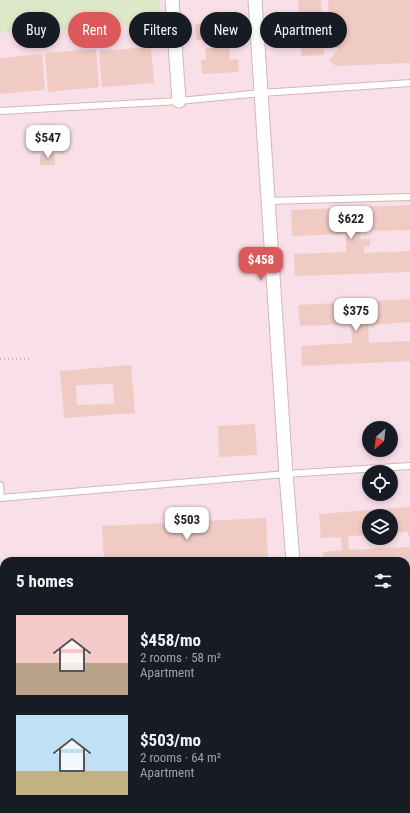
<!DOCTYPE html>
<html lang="en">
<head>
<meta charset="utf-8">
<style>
  :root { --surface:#171b24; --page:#20242c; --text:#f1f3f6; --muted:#9ea1a6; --accent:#dc595b }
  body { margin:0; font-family:"Roboto Condensed",sans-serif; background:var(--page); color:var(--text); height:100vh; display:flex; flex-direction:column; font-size:15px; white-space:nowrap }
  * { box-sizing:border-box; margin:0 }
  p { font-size:13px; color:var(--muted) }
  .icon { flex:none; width:22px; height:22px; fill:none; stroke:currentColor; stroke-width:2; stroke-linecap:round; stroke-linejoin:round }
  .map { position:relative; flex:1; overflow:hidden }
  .details { position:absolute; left:0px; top:557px; width:410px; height:256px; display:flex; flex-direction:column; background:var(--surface); border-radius:12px 12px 0 0; box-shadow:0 2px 6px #0003 }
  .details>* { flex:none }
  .banner { position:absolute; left:12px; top:12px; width:386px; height:36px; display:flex; gap:8px }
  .needle { width:26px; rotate:208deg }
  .buttons { position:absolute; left:362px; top:421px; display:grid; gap:8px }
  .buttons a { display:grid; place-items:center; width:36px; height:36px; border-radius:50%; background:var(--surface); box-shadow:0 2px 6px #0003; font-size:20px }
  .price { position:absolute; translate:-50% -34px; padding:0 9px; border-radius:8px; background:#fff; color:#222; font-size:13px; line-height:26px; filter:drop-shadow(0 1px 2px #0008) }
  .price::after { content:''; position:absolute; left:50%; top:24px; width:12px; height:9px; margin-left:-6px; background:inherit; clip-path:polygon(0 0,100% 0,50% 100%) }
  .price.on { background:var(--accent); color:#fff }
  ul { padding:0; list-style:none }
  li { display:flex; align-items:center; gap:12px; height:100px; padding:0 16px }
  li span { display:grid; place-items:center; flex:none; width:112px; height:80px; border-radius:0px; color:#555 }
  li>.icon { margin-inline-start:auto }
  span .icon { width:48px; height:48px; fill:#fffc; stroke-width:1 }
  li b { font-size:17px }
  h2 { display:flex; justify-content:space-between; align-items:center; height:48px; padding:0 16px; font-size:17px }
  .chip { padding:0 14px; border-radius:18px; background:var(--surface); box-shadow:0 2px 6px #0003; font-size:14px; line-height:36px }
  .chip.on { background:var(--accent); color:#fff }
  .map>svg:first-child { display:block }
  .medical { fill:#f9dfe8; fill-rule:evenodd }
  .green { fill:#dee9ca }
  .building { fill:#efcbc4; fill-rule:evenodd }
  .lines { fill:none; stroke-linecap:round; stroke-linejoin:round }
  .lane-casing { stroke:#cfb9b3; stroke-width:8 }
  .street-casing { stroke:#cfb9b3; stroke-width:15 }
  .secondary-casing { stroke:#d2b8b1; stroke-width:20 }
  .path { stroke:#d4aea7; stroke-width:2.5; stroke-dasharray:1 3; stroke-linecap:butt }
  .lane { stroke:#fff; stroke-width:6 }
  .street { stroke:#fff; stroke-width:13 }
  .secondary { stroke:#fff; stroke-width:18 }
</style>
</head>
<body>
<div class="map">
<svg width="410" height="813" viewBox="0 0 410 813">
  <rect width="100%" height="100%" fill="#fbf1eb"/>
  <path class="medical" d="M0,0H410V761H406V561H4V783L0,784ZM369,428H391V450H369ZM369,472H391V494H369ZM369,516H391V538H369Z"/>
  <path class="green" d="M0,0H159L161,22L0,33Z"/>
  <g class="building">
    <path d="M298,0H321L324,55L301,56Z"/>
    <path d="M328,0H410V63L336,66L329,60L339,48H330Z"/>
    <path d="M237,22L238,40L229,41L230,60L238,59L239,72L202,74L201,60H206L205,48H210L209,40H196L195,24Z"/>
    <path d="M151,47L154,83L102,87L99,51Z"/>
    <path d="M96,49L99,87L48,92L45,53Z"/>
    <path d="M42,54L45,90L0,94V58Z"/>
    <path d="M55,153V165H40V154Z"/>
    <path d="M410,205V230L360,231L361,239H370V246L364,247V253L410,251V272L295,276L294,254L346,252V234L292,236L291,210Z"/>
    <path d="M410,299V322L368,325L369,343L410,341V361L302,366L301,346L352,343L351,324L300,326L298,305Z"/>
    <path d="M131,365L135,413L64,418L60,371ZM113,384L114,404L77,405L76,385Z"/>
    <path d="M255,424L257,455L219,457L218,426Z"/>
    <path d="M410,507V538H409L408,532L391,533V516H369V535L348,536L349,550L410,547V624L406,625V561H324L323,552L342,550L341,537L321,538L319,514Z"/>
    <path d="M266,518L268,558L236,560V561H104L102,526Z"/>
    <rect x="406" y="639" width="4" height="23"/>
  </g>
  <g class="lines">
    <defs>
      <g id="lane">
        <path d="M0,111L179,101L261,93L410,83"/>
        <path d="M268,201L410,197"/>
        <path d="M0,485L1,498"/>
        <path d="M0,498L286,474L410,466"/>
      </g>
      <g id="street">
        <path d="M172,0L179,101"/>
        <path d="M255,0L286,474L293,561"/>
        <path d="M0,723L4,722"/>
      </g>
      <g id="secondary">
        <path d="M406,788H410"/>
        <path d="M63,813L119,809"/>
      </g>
    </defs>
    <use href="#lane" class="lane-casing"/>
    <use href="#street" class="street-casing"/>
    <use href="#secondary" class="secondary-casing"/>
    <g class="path">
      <path d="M0,359H32"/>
      <path d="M406,759H410"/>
      <path d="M0,789L4,788"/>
    </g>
    <use href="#lane" class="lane"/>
    <use href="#street" class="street"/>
    <use href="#secondary" class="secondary"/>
  </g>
</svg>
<div class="buttons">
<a><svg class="needle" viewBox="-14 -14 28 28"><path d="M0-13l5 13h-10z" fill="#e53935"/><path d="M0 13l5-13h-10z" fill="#9ea1a6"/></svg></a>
<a><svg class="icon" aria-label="locate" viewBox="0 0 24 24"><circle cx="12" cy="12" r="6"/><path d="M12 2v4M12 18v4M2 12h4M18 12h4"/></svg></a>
<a><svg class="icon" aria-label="layers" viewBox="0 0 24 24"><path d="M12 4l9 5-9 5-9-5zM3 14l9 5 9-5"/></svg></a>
</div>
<b class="price" style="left:48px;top:159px">$547</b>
<b class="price" style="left:351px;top:240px">$622</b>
<b class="price on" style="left:261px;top:281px">$458</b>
<b class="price" style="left:356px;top:332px">$375</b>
<b class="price" style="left:187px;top:541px">$503</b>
<div class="banner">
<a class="chip">Buy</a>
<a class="chip on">Rent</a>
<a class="chip">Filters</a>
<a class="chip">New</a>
<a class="chip">Apartment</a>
</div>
<section class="details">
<h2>5 homes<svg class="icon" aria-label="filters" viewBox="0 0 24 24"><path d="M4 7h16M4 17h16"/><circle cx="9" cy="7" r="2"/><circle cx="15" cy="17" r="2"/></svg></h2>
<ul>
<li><span style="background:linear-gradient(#f6c9c9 60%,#b9a48a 0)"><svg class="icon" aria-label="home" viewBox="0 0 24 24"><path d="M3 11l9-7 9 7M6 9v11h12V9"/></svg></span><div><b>$458/mo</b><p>2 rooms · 58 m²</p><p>Apartment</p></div></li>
<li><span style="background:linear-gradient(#bfe0f5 70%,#c2b280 0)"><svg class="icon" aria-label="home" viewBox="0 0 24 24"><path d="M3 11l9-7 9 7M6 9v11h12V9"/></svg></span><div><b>$503/mo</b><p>2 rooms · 64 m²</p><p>Apartment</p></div></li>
</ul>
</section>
</div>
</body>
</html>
